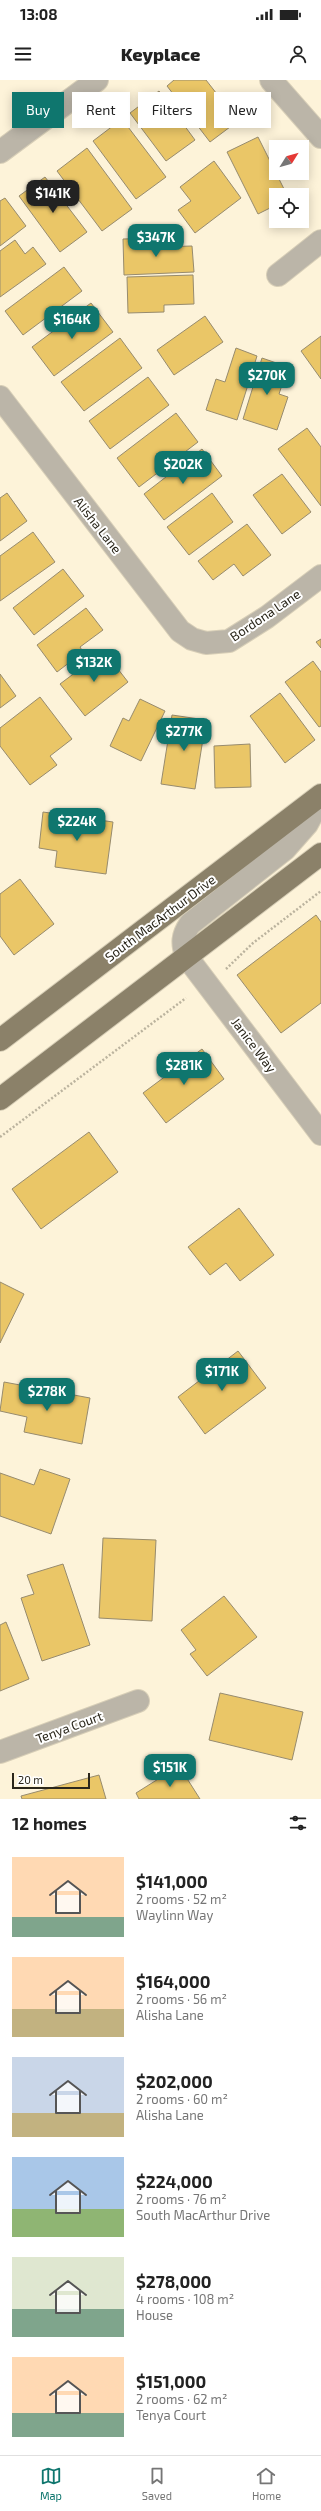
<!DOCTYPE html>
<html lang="en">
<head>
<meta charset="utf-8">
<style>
  :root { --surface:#fff; --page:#f6f6f6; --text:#222; --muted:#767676; --line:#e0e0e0; --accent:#0f766e }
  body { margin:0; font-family:"Exo 2",sans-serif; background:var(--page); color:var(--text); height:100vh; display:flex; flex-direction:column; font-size:15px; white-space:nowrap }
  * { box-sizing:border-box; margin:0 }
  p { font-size:13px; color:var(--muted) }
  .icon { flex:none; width:22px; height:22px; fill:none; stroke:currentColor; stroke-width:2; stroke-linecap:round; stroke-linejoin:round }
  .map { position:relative; height:1719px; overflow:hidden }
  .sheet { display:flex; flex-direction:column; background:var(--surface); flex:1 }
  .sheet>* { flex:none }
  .guide { position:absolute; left:12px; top:12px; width:297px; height:36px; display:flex; gap:8px }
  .needle { width:26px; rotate:53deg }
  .fabs { position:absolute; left:269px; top:60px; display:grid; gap:8px }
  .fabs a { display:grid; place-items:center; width:40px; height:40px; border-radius:0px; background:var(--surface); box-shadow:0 2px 10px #0003; font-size:20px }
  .scale { position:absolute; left:12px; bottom:10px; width:78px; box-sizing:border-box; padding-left:4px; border:2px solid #2a261a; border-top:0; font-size:11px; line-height:14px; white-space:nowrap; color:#2a261a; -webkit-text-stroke:3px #fff; paint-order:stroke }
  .price { position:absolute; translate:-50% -34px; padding:0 9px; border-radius:8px; background:var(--accent); color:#fff; font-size:13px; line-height:26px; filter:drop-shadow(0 1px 2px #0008) }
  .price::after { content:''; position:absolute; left:50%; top:24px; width:12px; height:9px; margin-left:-6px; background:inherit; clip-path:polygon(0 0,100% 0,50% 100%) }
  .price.selected { background:#222; color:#fff }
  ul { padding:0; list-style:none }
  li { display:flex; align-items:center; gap:12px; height:100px; padding:0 12px }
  li span { display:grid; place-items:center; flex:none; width:112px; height:80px; border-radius:0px; color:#555 }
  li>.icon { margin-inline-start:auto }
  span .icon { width:48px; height:48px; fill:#fffc; stroke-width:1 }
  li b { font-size:17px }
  h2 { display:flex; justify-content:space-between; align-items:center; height:48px; padding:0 12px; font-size:17px }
  .tag { padding:0 14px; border-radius:0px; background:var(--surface); box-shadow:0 2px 10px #0003; font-size:14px; line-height:36px }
  .tag.selected { background:var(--accent); color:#fff }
  .status { display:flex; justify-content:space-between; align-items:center; height:28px; padding:0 20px; background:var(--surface); direction:ltr }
  .status svg { height:11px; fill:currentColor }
  header { display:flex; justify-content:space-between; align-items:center; height:52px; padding:0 12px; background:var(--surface); font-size:18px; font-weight:800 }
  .dock { display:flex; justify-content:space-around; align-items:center; height:56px; border-top:1px solid var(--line); background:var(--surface); font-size:11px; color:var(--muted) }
  .dock a { display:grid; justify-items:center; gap:2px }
  .dock .selected { color:var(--accent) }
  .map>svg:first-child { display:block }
  .building { fill:#eac667; stroke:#978b6e }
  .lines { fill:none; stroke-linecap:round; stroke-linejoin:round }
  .minor-casing { stroke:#d7ceb7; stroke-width:24 }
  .major-casing { stroke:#d7ceb7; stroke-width:24 }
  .path { stroke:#bbb39e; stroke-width:2.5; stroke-dasharray:2 2; stroke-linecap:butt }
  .minor { stroke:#bbb5a8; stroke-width:22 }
  .major { stroke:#8b8169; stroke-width:22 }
  .labels { text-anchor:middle; stroke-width:4; stroke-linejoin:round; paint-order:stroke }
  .street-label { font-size:13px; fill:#2a261a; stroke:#fff }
</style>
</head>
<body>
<div class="status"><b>13:08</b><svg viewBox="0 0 49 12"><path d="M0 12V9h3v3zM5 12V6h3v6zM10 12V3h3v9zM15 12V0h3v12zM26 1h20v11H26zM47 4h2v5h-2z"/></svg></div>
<header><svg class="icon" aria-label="menu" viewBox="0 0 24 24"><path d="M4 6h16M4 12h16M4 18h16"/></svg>Keyplace<svg class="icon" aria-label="person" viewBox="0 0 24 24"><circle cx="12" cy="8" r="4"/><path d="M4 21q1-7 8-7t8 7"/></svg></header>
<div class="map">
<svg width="321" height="1719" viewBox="0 0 321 1719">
  <rect width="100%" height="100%" fill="#fdf3d9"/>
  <g class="building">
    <path d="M174,0H206L238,41L210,62L167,6Z"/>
    <path d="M159,11L195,60L166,81L130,33Z"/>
    <path d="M122,39L166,97L136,119L93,61Z"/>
    <path d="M258,57L287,115H276V125L258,134L227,72Z"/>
    <path d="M87,68L132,129L102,151L57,91Z"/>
    <path d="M214,81L241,118L195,153L178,130L191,121L180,107Z"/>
    <path d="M45,97L87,152L60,172L19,116Z"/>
    <path d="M5,118L26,146L0,166V121Z"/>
    <path d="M158,158V167L192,166L194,192L124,195L123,159Z"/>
    <path d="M15,160L25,174L33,167L46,184L0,217V171Z"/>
    <path d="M64,187L82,211L23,255L5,231Z"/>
    <path d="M193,195L194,224L164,225V232L128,233L127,197Z"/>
    <path d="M91,223L113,252L54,296L32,267Z"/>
    <path d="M205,236L223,262L174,295L157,270Z"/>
    <path d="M321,256V299L301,271Z"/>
    <path d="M120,258L142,288L84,331L61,302Z"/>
    <path d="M236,268L257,276L237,340L206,330L216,299L225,302Z"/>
    <path d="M262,278L288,287L279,314L288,317L277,350L243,339Z"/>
    <path d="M148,297L169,325L110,369L89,341Z"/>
    <path d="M176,333L198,362L139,407L117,378Z"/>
    <path d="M307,348L321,367V426L278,369Z"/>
    <path d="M202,369L222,396L164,440L144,414Z"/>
    <path d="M282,394L311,432L282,454L253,415Z"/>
    <path d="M7,413L27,441L0,461V418Z"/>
    <path d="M212,413L233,442L189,475L167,447Z"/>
    <path d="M247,444L271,475L243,496L234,484L213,500L198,481Z"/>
    <path d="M33,452L55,482L0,521V476Z"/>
    <path d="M63,489L84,516L34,555L13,528Z"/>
    <path d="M86,528L103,550L80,567L83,572L57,592L37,565Z"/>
    <path d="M321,559V568L316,562Z"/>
    <path d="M104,571L128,602L85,636L60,604Z"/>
    <path d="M313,581L321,592V646L319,647L285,602Z"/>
    <path d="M0,594L16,616L0,628Z"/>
    <path d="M280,613L315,660L285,683L250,636Z"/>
    <path d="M40,617L72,659L50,676L57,685L30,705L0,666V648Z"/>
    <path d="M140,619L165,631L141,681L110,666L123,638L129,641Z"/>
    <path d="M172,635L206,640L195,709L161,704Z"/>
    <path d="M250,664L251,707L215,708L214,666Z"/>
    <path d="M43,732L113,742L106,794L55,787L57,771L39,768Z"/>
    <path d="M20,799L54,844L14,875L0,856V814Z"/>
    <path d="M316,835L321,842V923L281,953L237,895Z"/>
    <path d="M202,969L224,999L166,1043L143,1013Z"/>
    <path d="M89,1052L118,1092L41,1149L12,1109Z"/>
    <path d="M239,1128L274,1175L240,1201L226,1183L210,1195L188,1167Z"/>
    <path d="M0,1202L24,1214L0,1263Z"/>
    <path d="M238,1271L266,1308L205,1354L178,1317Z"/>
    <path d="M4,1302L90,1318L82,1364L24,1352L27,1337L0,1331Z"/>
    <path d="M40,1389L70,1399L51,1454L0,1436V1393L34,1405Z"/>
    <path d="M103,1458L156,1460L152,1541L99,1538Z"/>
    <path d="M63,1484L90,1565L42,1581L21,1518L34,1514L27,1495Z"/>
    <path d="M224,1516L257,1557L207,1596L190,1574L196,1570L181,1550Z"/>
    <path d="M6,1542L29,1599L0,1611V1545Z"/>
    <path d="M220,1613L303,1632L292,1680L209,1660Z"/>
    <path d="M179,1686L200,1719H139L136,1713Z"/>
    <path d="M99,1695L106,1719H22L21,1716Z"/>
  </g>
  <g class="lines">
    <defs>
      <g id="minor">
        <path d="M271,0L321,57"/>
        <path d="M0,72L97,0"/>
        <path d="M278,195L321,161"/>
        <path d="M0,317L180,551L192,559L206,563L229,561L267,537L321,496"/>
        <path d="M321,718L307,744L285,769L190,844C182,856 182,863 186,876L321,1054"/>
        <path d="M0,1672L138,1621"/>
      </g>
      <g id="major">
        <path d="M0,960L321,715"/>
        <path d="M0,1019L321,774"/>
      </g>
    </defs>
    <use href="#minor" class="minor-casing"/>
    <use href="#major" class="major-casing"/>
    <g class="path">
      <path d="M226,889L253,863L321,811"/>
      <path d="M0,1057L186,918"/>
    </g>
    <use href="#minor" class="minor"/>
    <use href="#major" class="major"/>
  </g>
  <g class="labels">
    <g class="street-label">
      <text transform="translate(98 445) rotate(52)" y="5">Alisha Lane</text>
      <text transform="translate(265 535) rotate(-34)" y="5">Bordona Lane</text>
      <text transform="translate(160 838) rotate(-37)" y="5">South MacArthur Drive</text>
      <text transform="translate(254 965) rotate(53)" y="5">Janice Way</text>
      <text transform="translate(69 1647) rotate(-20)" y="5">Tenya Court</text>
    </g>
  </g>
</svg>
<div class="fabs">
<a><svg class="needle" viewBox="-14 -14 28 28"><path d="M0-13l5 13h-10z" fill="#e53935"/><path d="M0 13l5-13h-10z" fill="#767676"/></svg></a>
<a><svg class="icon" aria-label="locate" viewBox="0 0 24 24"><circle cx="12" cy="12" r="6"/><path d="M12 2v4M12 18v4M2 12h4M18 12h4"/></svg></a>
</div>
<div class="scale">20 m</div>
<b class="price selected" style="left:53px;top:134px">$141K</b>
<b class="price" style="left:156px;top:178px">$347K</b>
<b class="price" style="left:72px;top:260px">$164K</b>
<b class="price" style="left:267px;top:316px">$270K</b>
<b class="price" style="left:183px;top:405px">$202K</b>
<b class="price" style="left:94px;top:603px">$132K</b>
<b class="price" style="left:184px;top:672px">$277K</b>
<b class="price" style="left:77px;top:762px">$224K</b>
<b class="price" style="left:184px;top:1006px">$281K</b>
<b class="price" style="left:222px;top:1312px">$171K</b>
<b class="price" style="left:47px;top:1332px">$278K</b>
<b class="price" style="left:170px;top:1708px">$151K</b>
<div class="guide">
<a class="tag selected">Buy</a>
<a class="tag">Rent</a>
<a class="tag">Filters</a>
<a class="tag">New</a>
</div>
</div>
<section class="sheet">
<h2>12 homes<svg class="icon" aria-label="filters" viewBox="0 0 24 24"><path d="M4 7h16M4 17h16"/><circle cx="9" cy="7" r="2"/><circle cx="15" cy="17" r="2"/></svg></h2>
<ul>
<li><span style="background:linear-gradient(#ffd9b3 75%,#7fa58c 0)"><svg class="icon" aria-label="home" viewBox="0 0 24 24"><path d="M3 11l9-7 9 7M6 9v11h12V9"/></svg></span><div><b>$141,000</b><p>2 rooms · 52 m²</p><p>Waylinn Way</p></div></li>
<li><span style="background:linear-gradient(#ffd9b3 65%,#c2b280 0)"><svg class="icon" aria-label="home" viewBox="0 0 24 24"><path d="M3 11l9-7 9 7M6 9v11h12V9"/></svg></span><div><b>$164,000</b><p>2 rooms · 56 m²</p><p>Alisha Lane</p></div></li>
<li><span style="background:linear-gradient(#c9d6e8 70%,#c2b280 0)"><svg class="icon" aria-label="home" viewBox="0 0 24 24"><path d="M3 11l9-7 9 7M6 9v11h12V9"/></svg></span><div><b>$202,000</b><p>2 rooms · 60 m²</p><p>Alisha Lane</p></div></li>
<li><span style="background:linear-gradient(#a9c7e8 65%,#8fb573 0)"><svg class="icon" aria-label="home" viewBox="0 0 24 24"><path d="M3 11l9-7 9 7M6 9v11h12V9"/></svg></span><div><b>$224,000</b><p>2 rooms · 76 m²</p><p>South MacArthur Drive</p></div></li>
<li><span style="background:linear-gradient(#dfe7d0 65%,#7fa58c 0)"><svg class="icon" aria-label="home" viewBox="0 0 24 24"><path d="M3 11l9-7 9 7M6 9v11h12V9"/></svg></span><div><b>$278,000</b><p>4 rooms · 108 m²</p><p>House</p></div></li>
<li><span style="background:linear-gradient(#ffd9b3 70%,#7fa58c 0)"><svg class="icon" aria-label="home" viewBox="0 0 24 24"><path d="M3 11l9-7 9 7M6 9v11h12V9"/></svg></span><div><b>$151,000</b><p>2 rooms · 62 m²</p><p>Tenya Court</p></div></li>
</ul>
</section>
<nav class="dock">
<a class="selected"><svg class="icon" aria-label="map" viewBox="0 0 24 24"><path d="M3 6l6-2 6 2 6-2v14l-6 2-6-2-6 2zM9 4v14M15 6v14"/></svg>Map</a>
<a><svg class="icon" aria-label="saved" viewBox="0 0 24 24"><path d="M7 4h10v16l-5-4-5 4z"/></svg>Saved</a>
<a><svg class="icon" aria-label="home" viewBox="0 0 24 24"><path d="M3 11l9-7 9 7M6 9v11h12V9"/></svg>Home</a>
</nav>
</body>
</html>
